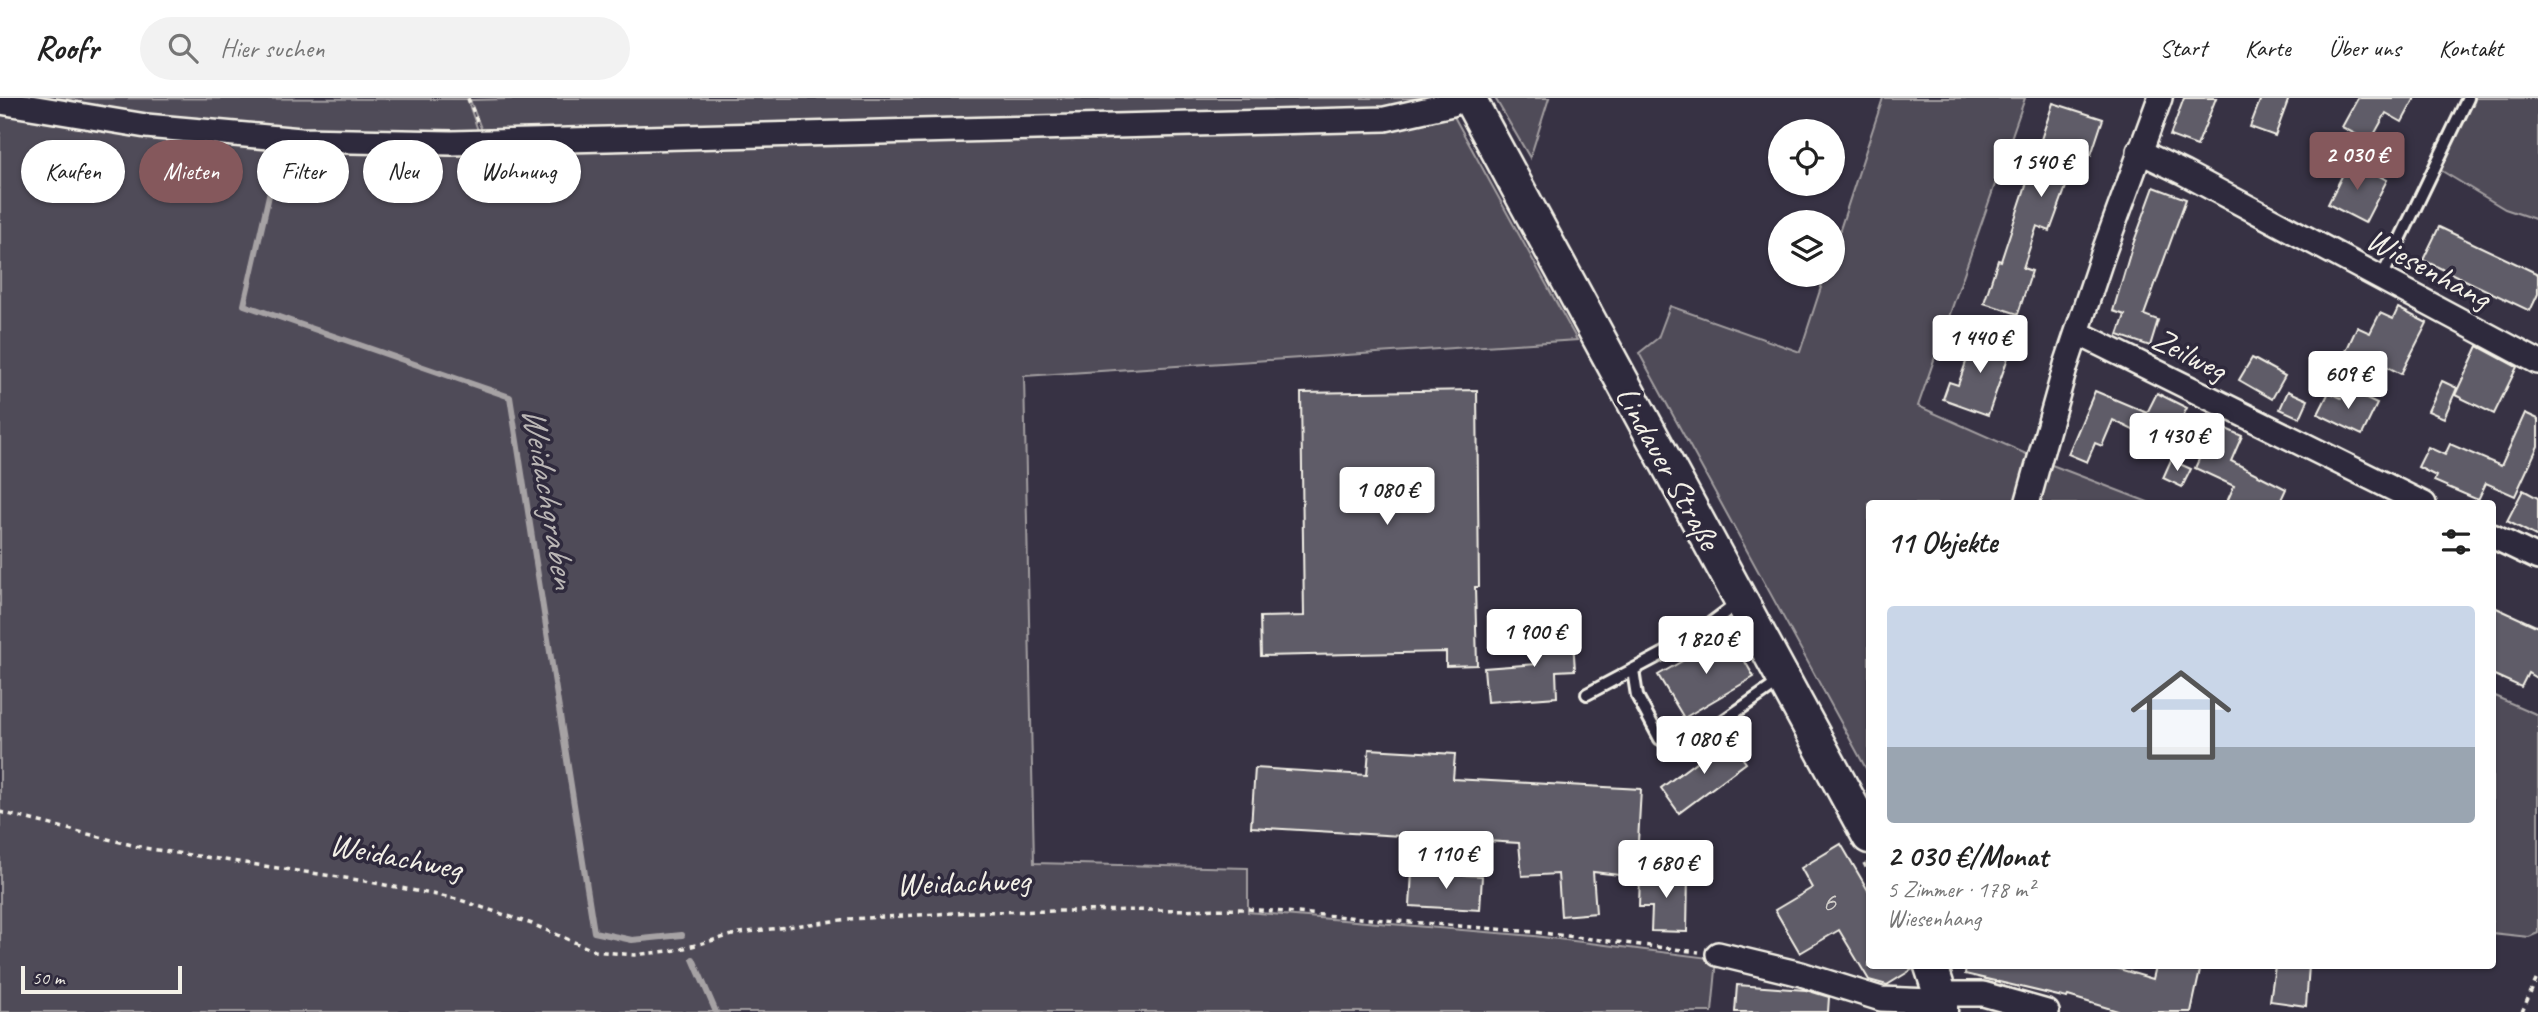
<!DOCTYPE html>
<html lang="de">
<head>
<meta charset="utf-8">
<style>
  :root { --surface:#fff; --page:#f2f2f2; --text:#222; --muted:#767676; --line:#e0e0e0; --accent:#85585c }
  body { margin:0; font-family:Caveat,sans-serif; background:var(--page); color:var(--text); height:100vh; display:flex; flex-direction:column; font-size:26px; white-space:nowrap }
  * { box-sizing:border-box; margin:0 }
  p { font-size:23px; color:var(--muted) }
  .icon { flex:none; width:38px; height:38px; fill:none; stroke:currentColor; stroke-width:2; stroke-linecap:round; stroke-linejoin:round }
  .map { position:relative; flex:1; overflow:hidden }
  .sheet { position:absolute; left:1866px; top:402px; width:630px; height:469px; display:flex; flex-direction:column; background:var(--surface); border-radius:7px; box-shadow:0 2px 5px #0004 }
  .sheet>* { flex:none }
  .banner { position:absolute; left:21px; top:42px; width:665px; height:63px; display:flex; gap:14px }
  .controls { position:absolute; left:1768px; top:21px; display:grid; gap:14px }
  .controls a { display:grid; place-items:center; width:77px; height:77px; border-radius:50%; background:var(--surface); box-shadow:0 2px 5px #0004; font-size:35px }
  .scale { position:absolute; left:21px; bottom:18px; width:161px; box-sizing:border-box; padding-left:7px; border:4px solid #f4f1e8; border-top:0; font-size:19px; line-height:24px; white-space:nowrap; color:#f4f1e8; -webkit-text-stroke:5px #2f2a3d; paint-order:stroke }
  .price { position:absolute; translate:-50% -60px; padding:0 16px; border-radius:7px; background:#fff; color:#222; font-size:23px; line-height:46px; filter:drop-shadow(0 2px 4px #0008) }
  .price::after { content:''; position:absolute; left:50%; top:42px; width:21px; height:16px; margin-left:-10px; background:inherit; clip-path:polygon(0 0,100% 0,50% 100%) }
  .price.on { background:var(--accent); color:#fff }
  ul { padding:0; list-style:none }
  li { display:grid; align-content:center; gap:14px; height:371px; padding:0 21px }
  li+li { border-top:2px solid var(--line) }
  li span { display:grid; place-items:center; height:217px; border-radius:7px; color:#555 }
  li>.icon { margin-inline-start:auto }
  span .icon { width:126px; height:126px; fill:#fffc; stroke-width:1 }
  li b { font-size:30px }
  h2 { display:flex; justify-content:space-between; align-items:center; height:84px; padding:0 21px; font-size:30px }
  .tag { padding:0 24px; border-radius:32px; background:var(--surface); box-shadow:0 2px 5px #0004; font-size:24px; line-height:63px }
  .tag.on { background:var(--accent); color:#fff }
  header { display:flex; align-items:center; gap:42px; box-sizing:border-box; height:98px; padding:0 35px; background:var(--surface); border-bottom:2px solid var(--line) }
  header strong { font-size:33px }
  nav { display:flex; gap:38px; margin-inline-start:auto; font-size:24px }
  .search { width:490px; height:63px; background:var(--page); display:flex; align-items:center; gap:18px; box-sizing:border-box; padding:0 24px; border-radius:38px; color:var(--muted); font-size:26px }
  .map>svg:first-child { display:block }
  .green { fill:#504b59; stroke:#a29ea0; stroke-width:2 }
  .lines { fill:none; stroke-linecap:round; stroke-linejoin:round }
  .stream { stroke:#a6a2a4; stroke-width:6 }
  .building { fill:#5f5c67; stroke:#f4f1e8; stroke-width:2 }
  .lane-casing { stroke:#f4f1e8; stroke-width:16 }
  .street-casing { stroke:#f4f1e8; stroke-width:28 }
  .secondary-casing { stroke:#f4f1e8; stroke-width:37 }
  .path { stroke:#f4f1e8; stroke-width:3.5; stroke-dasharray:5 5; stroke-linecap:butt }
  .lane { stroke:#2f2a3d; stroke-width:10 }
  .street { stroke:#2f2a3d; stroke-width:23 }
  .secondary { stroke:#2f2a3d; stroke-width:32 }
  .labels { text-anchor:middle; stroke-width:7; stroke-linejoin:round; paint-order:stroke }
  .number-label { font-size:30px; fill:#cfccc8 }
  .street-label { font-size:33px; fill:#f4f1e8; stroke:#2f2a3d }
  .water-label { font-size:35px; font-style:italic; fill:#bab6b5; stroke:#2f2a3d }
</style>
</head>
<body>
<header>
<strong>Roofr</strong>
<div class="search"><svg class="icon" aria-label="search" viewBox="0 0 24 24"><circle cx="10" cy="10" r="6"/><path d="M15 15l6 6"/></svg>Hier suchen</div>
<nav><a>Start</a><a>Karte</a><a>Über uns</a><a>Kontakt</a></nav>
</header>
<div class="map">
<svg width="2538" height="914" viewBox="0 0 2538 914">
  <rect width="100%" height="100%" fill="#373244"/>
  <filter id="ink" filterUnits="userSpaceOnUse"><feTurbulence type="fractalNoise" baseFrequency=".0143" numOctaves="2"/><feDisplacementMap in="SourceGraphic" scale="14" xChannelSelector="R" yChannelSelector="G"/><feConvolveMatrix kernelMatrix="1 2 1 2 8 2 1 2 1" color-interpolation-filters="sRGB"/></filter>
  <g filter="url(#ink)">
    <g class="green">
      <path d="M12,0L467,1L480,38L301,32L145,22Z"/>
      <path d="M543,0H1444L1385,14L484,38L470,2Z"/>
      <path d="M1495,0H1549L1530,60Z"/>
      <path d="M1883,0H2025L1918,308L2031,358L2019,406H1869V676L1639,255L1658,240L1670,208L1800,254L1825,177H1832V156Z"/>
      <path d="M2473,0H2538V122L2505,111L2437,70Z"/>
      <path d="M0,11L299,51L1451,13L1577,242L1024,278L1034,765L1248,770V814L1534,838L1717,861L1712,914H0Z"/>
      <path d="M2044,364L2153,406H2034Z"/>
      <path d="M2492,597L2538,617V835L2529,839L2492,835Z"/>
    </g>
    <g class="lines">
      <g class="stream">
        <path d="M275,71L244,207L510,299L594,834L632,842L682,837"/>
        <path d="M693,861L716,914"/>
      </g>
    </g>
    <g class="building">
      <path d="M2184,0H2216L2197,48L2170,38Z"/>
      <path d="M2261,0H2289L2275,38L2250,29Z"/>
      <path d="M2358,0H2415L2402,24L2386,15L2370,44L2342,29Z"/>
      <path d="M2053,5L2103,21L2091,57L2079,53L2050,133L2037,128L2023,170L2032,173L2018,216L1984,205L1998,162L2001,163Z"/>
      <path d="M2350,62L2387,82L2365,125L2328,106Z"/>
      <path d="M2154,89L2186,101L2144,217L2158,222L2150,248L2118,237L2125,217L2113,213L2132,149Z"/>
      <path d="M2439,129L2538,176V196L2530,213L2423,162Z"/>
      <path d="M2398,210L2427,225L2401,276L2372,261L2371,265L2346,253L2357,229L2370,235L2380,215L2393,221Z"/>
      <path d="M1978,230H1981V237L2012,248L1988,317L1943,301L1949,284L1958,287Z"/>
      <path d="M2478,248L2517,269L2494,316L2455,297Z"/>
      <path d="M2252,260L2285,278L2272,301L2239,282Z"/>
      <path d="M2442,283L2457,290L2444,320L2428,313Z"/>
      <path d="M2345,291L2377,306L2362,337L2318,316L2329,294L2341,300Z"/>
      <path d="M1477,292L1479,489H1475L1477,567L1446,568V554L1261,558L1260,519L1304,518L1301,295Z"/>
      <path d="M2095,293L2147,315L2157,295L2187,310L2167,349L2113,322L2102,348L2095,345L2087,364L2068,356Z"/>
      <path d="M2288,293L2308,302L2300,320L2280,311Z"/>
      <path d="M2525,315L2538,321V348L2515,398L2486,385L2478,402L2434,383L2436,378L2418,369L2428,349L2445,357L2450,346L2501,368Z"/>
      <path d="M2215,326L2242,338L2231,363L2286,391L2279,406H2226L2234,388L2195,370Z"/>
      <path d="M2171,362L2191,371L2182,389L2163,380Z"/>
      <path d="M2523,392L2538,400V439L2507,423Z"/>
      <path d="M2492,508L2538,529V581L2528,575L2521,589L2492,576Z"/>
      <path d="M1572,527L1575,572L1556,573L1557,599L1487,604L1484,570L1536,566L1534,530Z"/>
      <path d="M1729,536L1754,579L1684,620L1658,577Z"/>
      <path d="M1728,640L1746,665L1679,715L1661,690Z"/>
      <path d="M1369,651L1455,656L1453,681L1641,691L1636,779L1593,774L1596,815L1561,818L1558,776L1522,778L1519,745L1251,729L1255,670L1367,677Z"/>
      <path d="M1841,746L1869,794V868H1913V871L1887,887L1869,882L1839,832L1800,855L1775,812L1812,790L1801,770Z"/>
      <path d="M1412,774L1482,778L1480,812L1410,808Z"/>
      <path d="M1640,775L1688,776L1687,834L1651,833L1652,809H1639Z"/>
      <path d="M1966,868H2109L2153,881L2156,868H2201L2191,914H2121L2068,898L2067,900L1965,876Z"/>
      <path d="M2275,868H2309L2306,908L2270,903Z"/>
      <path d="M1737,887L1806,892L1829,899L1828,914H1735Z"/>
    </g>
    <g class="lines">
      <defs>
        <g id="lane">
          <path d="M2381,181L2468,0"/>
          <path d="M1633,572L1637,598L1660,641L1682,647L1710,632L1782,582"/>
          <path d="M1587,596L1687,543L1739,504"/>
        </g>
        <g id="street">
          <path d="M0,4L146,28L301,42L452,45L1385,21L1452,6L1463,0"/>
          <path d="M2139,53L2184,75L2538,264"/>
          <path d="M2078,235L2424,406"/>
          <path d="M2027,406L2066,267L2104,153L2160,0"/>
          <path d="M2492,438L2538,460"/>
          <path d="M1718,856L1801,876L1881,901L1931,903L1953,896H1983L2047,914"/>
        </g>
        <g id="secondary">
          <path d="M1469,0L1869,739"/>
          <path d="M1931,868L1941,899V914"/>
        </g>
      </defs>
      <use href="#lane" class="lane-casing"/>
      <use href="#street" class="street-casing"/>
      <use href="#secondary" class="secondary-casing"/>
      <g class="path">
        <path d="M468,0L477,23"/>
        <path d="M0,714L144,750L365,783L457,801L532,826L595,853L634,857L677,852L740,835L849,821L971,814L1247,811L1534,834L1699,854"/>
        <path d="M1864,765L1869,775"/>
        <path d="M2522,914L2538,878"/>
      </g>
      <use href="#lane" class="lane"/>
      <use href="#street" class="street"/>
      <use href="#secondary" class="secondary"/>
    </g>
  </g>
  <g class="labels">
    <g class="number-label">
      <text x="1829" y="813">6</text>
    </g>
    <g class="street-label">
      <text transform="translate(2429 169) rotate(28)" y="12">Wiesenhang</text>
      <text transform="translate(2190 255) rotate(27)" y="12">Zeilweg</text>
      <text transform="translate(1669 369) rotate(61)" y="12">Lindauer Straße</text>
      <text transform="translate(396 757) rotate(11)" y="12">Weidachweg</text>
      <text transform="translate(963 783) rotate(-2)" y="12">Weidachweg</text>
    </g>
    <g class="water-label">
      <text transform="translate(550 399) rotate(80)" y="12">Weidachgraben</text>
    </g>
  </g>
</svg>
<div class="controls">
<a><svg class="icon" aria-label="locate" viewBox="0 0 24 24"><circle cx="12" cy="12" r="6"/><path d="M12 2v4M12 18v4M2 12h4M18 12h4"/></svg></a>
<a><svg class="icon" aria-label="layers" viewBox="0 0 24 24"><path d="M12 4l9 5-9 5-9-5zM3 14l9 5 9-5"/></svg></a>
</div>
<div class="scale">50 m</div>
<b class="price on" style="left:2357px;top:94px">2 030 €</b>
<b class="price" style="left:2041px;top:101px">1 540 €</b>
<b class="price" style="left:1980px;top:277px">1 440 €</b>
<b class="price" style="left:2348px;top:313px">609 €</b>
<b class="price" style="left:2177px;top:375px">1 430 €</b>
<b class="price" style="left:1387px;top:429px">1 080 €</b>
<b class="price" style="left:1534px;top:571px">1 900 €</b>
<b class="price" style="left:1706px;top:578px">1 820 €</b>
<b class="price" style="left:1704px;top:678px">1 080 €</b>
<b class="price" style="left:1446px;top:793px">1 110 €</b>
<b class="price" style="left:1666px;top:802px">1 680 €</b>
<div class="banner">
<a class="tag">Kaufen</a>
<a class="tag on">Mieten</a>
<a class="tag">Filter</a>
<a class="tag">Neu</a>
<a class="tag">Wohnung</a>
</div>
<section class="sheet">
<h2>11 Objekte<svg class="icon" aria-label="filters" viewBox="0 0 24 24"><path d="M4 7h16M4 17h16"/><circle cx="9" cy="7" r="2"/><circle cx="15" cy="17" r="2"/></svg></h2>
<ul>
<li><span style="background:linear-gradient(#c9d6e8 65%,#9aa5b1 0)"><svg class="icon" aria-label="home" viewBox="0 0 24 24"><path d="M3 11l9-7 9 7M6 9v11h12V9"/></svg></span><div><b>2 030 €/Monat</b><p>5 Zimmer · 178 m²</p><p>Wiesenhang</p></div></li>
</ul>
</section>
</div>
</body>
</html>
